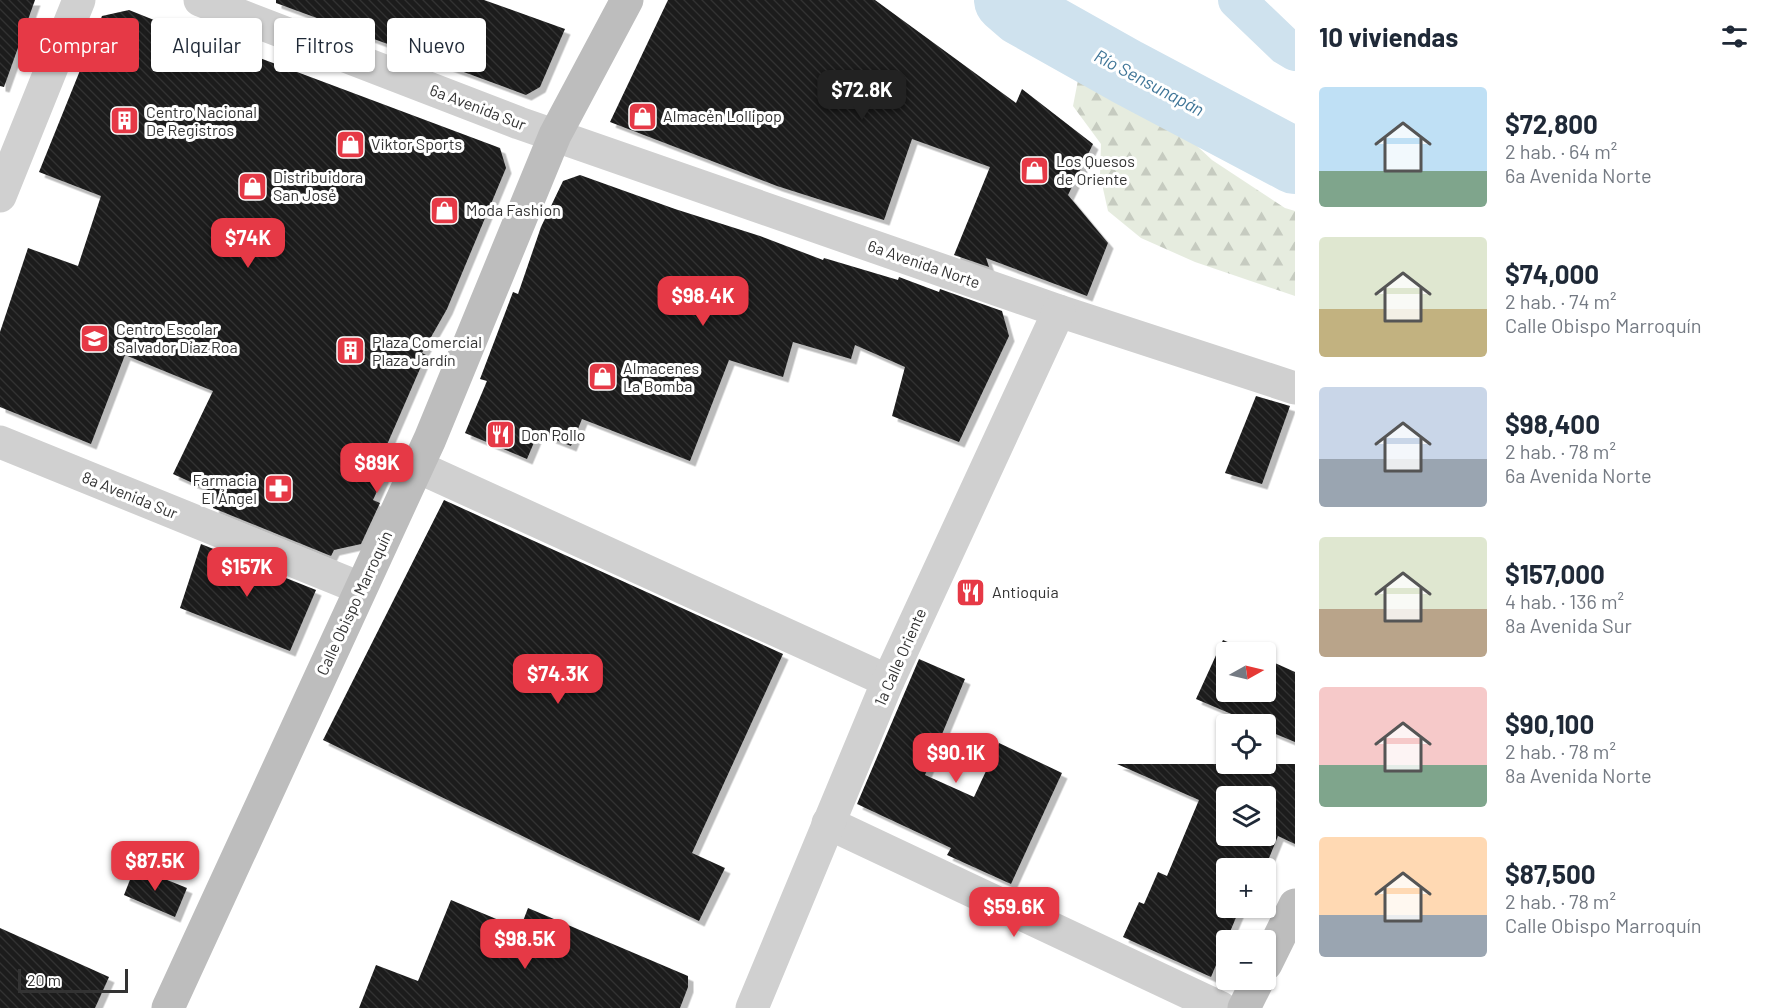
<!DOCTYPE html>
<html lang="es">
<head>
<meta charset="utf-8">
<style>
  :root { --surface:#fff; --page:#f6f6f7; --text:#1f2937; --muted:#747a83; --accent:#e63946 }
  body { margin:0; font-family:Barlow,sans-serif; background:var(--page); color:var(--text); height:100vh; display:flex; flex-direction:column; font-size:22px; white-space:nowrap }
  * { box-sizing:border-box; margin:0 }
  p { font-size:20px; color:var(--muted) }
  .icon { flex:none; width:33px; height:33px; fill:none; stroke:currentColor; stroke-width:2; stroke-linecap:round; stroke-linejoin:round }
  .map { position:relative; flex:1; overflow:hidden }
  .side { display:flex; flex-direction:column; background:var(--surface); width:480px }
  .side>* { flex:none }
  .banner { position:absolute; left:18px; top:18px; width:570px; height:54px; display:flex; gap:12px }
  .needle { width:39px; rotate:82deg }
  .buttons { position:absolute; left:1216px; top:642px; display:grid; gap:12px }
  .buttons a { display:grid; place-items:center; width:60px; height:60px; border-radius:6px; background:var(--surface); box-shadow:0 2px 4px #0004; font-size:30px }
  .scale { position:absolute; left:18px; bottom:15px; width:110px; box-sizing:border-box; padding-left:6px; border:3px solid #333; border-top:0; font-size:16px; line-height:21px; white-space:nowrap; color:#333; -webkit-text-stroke:4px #fff; paint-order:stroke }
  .price { position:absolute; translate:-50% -51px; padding:0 14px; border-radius:12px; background:var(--accent); color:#fff; font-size:20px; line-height:39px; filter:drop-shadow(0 2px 3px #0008) }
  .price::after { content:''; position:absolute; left:50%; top:36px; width:18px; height:14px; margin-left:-9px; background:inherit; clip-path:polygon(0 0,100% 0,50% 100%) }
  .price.selected { background:#222; color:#fff }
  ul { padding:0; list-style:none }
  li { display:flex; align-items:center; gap:18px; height:150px; padding:0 24px }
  li span { display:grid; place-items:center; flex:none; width:168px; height:120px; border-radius:6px; color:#555 }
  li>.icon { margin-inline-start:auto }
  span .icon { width:72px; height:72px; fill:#fffc; stroke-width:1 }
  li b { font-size:26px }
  h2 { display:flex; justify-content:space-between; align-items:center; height:72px; padding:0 24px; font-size:26px }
  .tag { padding:0 21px; border-radius:6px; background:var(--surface); box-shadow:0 2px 4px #0004; font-size:21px; line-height:54px }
  .tag.selected { background:var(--accent); color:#fff }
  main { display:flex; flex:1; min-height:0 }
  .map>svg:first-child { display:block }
  .forest { fill:url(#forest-firs) }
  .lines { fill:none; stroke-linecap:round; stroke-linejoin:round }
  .canal { stroke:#cfe2ee; stroke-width:38 }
  .river { stroke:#cfe2ee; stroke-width:66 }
  .building { fill:url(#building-back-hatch); fill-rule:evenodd; filter:url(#shadow) }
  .street { stroke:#d0d0d0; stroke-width:33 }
  .secondary { stroke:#bdbdbd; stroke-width:33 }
  .labels { text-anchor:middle; stroke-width:6; stroke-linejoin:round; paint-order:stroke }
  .street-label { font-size:16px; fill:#333; stroke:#fff }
  .poi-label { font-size:16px; fill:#333; stroke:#fff; text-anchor:start }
  .water-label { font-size:18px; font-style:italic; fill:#3f7597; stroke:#fff }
</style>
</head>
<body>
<main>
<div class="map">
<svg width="1295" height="1008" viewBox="0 0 1295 1008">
  <defs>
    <pattern id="forest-firs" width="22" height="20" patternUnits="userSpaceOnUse" patternTransform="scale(1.5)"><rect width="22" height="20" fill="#e6ecdf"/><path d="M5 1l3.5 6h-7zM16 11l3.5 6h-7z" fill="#c6cbc0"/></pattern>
    <pattern id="building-back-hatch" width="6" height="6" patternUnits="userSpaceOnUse" patternTransform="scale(1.5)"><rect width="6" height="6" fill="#1a1a1a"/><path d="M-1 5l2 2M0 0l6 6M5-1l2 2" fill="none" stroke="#333"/></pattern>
    <filter id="shadow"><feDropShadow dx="5.5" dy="5.5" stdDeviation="0" flood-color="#0004"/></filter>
  </defs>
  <rect width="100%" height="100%" fill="#fff"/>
  <path class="forest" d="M1080,70L1168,119L1212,160L1285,208L1295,211V296L1195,262L1141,238L1108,211L1100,175L1101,144L1073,106Z"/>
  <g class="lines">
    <path class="canal" d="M1237,0L1285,46L1295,52"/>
    <path class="river" d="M1007,0L1022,13L1127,72L1295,161"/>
  </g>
  <g class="building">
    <path d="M0,0H35L4,87L0,86Z"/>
    <path d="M276,0H484L565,29L540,87L526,95L276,3Z"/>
    <path d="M668,0H875L1016,103L1022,89L1093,144L1068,195L1108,243L1087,296L986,258L989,267L954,255L990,167L912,139L884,220L777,186L610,122Z"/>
    <path d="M129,10L219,46L220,43L500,148L506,168L447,309L422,353L426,355L379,463L388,467L373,500L380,503L361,544L334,550L331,556L213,508L217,494L173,474L213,391L125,355L91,444L0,407V332L28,248L78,266L101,196L39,172L102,16Z"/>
    <path d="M580,175L675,209L760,236L823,260L824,258L898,280L899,277L939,292L940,289L1002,311L1009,336L959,442L892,416L905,367L855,345L851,359L793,342L783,377L729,360L690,461L582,419L571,446L538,433L527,459L465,433L487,381L480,379L513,292L518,294L541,227L563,181Z"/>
    <path d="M1256,396L1290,406L1262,484L1225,473Z"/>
    <path d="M444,500L783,654L692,853L725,868L699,921L323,740Z"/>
    <path d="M201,544L316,590L290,651L180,608Z"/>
    <path d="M1223,640L1251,652H1227V692H1266V659L1295,672V742L1266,730V724H1255L1196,699Z"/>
    <path d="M919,659L965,679L925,775L974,797L999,743L1062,773L1011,884L947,855L951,848L857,804Z"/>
    <path d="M1117,764H1295V844L1278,836L1265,868H1227V908H1240L1211,977L1123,937L1139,902L1144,904L1158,872L1167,876L1199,800ZM1227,796H1266V836H1227Z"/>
    <path d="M135,867L187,888L175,917L124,895Z"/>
    <path d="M451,900L520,929L528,908L688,976V987L680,1008H359L376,965L418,981Z"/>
    <path d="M0,928L109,977L95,1008H0Z"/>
  </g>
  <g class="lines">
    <g class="street">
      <path d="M200,0L519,123L1059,311L1295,388"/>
      <path d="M0,196L79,0"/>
      <path d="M0,442L360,588"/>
      <path d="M418,467L888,681"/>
      <path d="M828,823L1221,1008"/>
      <path d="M752,1008L888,681L1059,311"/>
    </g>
    <g class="secondary">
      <path d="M1266,964L1295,905"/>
      <path d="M168,1008L430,439L555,135L627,0"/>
      <path d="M1244,1008L1258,980"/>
    </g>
  </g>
  <defs>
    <symbol id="shop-square" viewBox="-11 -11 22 22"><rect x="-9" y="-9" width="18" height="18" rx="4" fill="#e63946" stroke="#fff"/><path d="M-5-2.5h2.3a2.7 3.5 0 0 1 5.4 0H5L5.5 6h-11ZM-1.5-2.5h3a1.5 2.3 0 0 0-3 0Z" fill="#fff"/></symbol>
    <symbol id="building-square" viewBox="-11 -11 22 22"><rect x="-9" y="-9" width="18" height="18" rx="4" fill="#e63946" stroke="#fff"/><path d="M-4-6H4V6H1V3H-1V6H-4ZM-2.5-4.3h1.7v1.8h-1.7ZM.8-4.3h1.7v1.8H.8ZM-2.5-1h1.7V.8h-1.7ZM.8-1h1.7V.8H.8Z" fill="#fff"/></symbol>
    <symbol id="school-square" viewBox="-11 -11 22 22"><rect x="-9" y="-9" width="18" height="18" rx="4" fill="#e63946" stroke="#fff"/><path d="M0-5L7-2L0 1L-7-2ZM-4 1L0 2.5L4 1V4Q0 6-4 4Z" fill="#fff"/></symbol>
    <symbol id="restaurant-square" viewBox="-11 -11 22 22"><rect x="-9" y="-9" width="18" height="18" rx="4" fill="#e63946" stroke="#fff"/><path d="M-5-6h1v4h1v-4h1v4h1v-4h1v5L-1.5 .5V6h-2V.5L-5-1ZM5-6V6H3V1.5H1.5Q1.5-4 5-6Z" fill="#fff"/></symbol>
    <symbol id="pharmacy-square" viewBox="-11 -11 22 22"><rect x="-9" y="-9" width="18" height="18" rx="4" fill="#e63946" stroke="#fff"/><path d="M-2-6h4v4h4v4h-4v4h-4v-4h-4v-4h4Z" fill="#fff"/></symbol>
  </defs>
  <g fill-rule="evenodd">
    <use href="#shop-square" x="626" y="100" width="33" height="33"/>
    <use href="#building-square" x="108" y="104" width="33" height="33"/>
    <use href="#shop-square" x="334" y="128" width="33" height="33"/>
    <use href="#shop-square" x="1018" y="154" width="33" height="33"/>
    <use href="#shop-square" x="236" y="170" width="33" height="33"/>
    <use href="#shop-square" x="428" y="194" width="33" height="33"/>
    <use href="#school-square" x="78" y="322" width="33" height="33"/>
    <use href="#building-square" x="334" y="334" width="33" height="33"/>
    <use href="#shop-square" x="586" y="360" width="33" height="33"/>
    <use href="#restaurant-square" x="484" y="418" width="33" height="33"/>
    <use href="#pharmacy-square" x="262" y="472" width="33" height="33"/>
    <use href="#restaurant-square" x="954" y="576" width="33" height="33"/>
  </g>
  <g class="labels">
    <g class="street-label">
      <text transform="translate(478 107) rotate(21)" y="6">6a Avenida Sur</text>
      <text transform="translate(924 264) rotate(19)" y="6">6a Avenida Norte</text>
      <text transform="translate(130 495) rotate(22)" y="6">8a Avenida Sur</text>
      <text transform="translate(354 603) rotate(-65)" y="6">Calle Obispo Marroquín</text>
      <text transform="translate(900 657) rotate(-66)" y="6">1a Calle Oriente</text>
    </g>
    <g class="poi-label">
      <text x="146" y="118">Centro Nacional<tspan x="146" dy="18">De Registros</tspan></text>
      <text x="663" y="122">Almacén Lollipop</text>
      <text x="371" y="150">Viktor Sports</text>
      <text x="1056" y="167">Los Quesos<tspan x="1056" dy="18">de Oriente</tspan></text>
      <text x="273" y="183">Distribuidora<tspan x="273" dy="18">San José</tspan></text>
      <text x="466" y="216">Moda Fashion</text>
      <text x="116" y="335">Centro Escolar<tspan x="116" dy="18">Salvador Díaz Roa</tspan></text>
      <text x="372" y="348">Plaza Comercial<tspan x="372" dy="18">Plaza Jardín</tspan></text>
      <text x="623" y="374">Almacenes<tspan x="623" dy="18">La Bomba</tspan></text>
      <text x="521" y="441">Don Pollo</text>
      <text x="257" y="486" text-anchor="end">Farmacia<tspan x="257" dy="18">El Ángel</tspan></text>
      <text x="992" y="598">Antioquia</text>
    </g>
    <g class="water-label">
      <text transform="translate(1149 83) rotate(28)" y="6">Río Sensunapán</text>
    </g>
  </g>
</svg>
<div class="buttons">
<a><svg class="needle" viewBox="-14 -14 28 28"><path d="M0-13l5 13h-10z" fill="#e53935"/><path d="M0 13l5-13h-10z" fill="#747a83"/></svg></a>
<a><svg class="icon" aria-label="locate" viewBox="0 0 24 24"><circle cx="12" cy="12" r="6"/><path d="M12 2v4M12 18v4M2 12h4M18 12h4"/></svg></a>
<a><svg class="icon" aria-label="layers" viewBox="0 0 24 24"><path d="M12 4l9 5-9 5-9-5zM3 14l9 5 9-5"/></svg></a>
<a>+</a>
<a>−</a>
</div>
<div class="scale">20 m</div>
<b class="price selected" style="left:862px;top:121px">$72.8K</b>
<b class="price" style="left:248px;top:269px">$74K</b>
<b class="price" style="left:703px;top:327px">$98.4K</b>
<b class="price" style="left:377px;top:494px">$89K</b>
<b class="price" style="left:247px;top:598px">$157K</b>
<b class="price" style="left:558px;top:705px">$74.3K</b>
<b class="price" style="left:956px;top:784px">$90.1K</b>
<b class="price" style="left:155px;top:892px">$87.5K</b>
<b class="price" style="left:1014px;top:938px">$59.6K</b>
<b class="price" style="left:525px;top:970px">$98.5K</b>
<div class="banner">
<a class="tag selected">Comprar</a>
<a class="tag">Alquilar</a>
<a class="tag">Filtros</a>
<a class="tag">Nuevo</a>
</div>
</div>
<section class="side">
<h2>10 viviendas<svg class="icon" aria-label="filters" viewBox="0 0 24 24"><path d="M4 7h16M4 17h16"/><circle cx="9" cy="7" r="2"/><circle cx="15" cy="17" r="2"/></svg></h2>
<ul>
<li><span style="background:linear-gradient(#bfe0f5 70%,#7fa58c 0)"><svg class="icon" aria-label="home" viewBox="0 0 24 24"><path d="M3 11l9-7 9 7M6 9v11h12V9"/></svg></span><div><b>$72,800</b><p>2 hab. · 64 m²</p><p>6a Avenida Norte</p></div></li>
<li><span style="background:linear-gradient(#dfe7d0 60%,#c2b280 0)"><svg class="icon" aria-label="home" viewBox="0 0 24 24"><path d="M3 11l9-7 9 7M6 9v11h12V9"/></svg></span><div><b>$74,000</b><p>2 hab. · 74 m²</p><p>Calle Obispo Marroquín</p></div></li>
<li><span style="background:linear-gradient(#c9d6e8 60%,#9aa5b1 0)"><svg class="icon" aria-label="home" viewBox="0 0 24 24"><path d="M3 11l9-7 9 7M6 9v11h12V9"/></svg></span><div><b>$98,400</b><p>2 hab. · 78 m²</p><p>6a Avenida Norte</p></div></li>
<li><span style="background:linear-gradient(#dfe7d0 60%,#b9a48a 0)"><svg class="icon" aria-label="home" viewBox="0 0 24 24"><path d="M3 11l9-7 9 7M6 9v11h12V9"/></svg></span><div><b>$157,000</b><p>4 hab. · 136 m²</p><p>8a Avenida Sur</p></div></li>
<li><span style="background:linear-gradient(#f6c9c9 65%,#7fa58c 0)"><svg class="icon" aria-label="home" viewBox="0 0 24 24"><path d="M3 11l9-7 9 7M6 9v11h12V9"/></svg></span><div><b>$90,100</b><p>2 hab. · 78 m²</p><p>8a Avenida Norte</p></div></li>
<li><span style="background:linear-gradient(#ffd9b3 65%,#9aa5b1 0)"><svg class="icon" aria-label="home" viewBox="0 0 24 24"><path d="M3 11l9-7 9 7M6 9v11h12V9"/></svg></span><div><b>$87,500</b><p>2 hab. · 78 m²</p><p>Calle Obispo Marroquín</p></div></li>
</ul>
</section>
</main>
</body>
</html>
